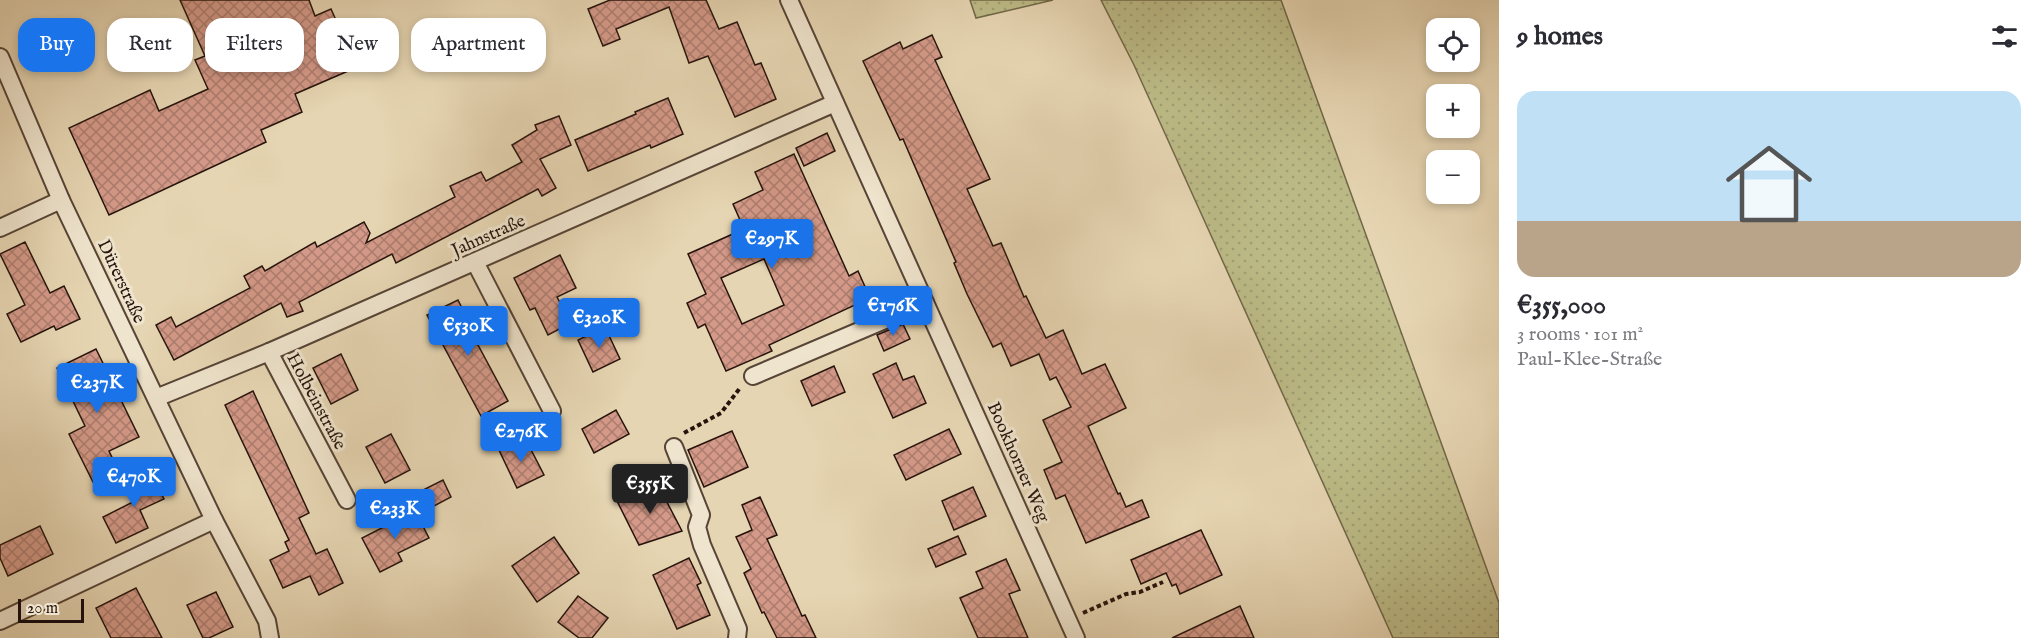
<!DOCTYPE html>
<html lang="en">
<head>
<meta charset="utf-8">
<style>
  :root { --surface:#fff; --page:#f2f2f3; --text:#2b2b33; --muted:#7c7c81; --accent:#1a73e8 }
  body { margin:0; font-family:"IM FELL English",serif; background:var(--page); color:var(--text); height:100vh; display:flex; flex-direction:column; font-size:22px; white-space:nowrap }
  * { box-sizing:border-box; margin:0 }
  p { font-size:20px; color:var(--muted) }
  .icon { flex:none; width:33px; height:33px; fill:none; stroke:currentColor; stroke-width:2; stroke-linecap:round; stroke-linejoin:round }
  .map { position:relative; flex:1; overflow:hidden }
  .sheet { display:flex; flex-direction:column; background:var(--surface); width:540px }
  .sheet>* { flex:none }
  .top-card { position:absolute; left:18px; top:18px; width:570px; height:54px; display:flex; gap:12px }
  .controls { position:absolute; left:1426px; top:18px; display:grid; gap:12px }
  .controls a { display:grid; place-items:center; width:54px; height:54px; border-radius:12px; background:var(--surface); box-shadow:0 3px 9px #0003; font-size:30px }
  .scale { position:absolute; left:18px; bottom:15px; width:66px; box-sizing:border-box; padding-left:6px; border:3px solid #26140c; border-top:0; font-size:16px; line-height:21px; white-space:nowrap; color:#26140c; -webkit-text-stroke:4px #efe4cd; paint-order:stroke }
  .price { position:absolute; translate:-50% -51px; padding:0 14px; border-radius:6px; background:var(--accent); color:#fff; font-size:20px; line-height:39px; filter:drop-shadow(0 2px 3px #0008) }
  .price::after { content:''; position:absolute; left:50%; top:36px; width:18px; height:14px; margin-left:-9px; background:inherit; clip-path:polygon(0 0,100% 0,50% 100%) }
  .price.active { background:#222; color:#fff }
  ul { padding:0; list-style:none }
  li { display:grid; align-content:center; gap:12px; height:318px; padding:0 18px }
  li span { display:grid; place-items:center; height:186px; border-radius:18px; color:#555 }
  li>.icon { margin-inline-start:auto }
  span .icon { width:108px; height:108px; fill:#fffc; stroke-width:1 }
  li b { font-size:26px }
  h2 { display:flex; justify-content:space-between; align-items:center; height:72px; padding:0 18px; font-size:26px }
  .pill { padding:0 21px; border-radius:18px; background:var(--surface); box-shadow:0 3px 9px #0003; font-size:21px; line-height:54px }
  .pill.active { background:var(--accent); color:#fff }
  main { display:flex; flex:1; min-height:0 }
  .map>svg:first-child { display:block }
  .grass { fill:url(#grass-dots); stroke:#71684a; stroke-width:1.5 }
  .building { fill:url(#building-cross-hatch); stroke:#26140c; stroke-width:1.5; fill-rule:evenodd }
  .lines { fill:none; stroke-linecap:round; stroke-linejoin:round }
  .street-casing { stroke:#564436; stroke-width:20 }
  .path { stroke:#26140c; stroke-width:4; stroke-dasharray:4.5 3; stroke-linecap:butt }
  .street { stroke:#efe4cd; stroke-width:16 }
  .labels { text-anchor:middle; stroke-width:6; stroke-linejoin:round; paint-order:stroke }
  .street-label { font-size:18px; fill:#26140c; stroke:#efe4cd }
</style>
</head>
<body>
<main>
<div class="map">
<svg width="1499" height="638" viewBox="0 0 1499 638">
  <defs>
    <pattern id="grass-dots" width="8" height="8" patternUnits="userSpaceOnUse" patternTransform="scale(1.5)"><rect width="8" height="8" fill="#bcbb87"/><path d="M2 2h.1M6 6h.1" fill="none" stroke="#a1a073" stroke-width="1.8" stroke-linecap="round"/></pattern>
    <pattern id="building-cross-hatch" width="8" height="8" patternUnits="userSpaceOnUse" patternTransform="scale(1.5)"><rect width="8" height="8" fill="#d49988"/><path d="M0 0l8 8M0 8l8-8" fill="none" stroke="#ac7c6e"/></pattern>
  </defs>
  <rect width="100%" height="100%" fill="#e6d5b2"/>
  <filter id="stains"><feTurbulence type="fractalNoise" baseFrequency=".00333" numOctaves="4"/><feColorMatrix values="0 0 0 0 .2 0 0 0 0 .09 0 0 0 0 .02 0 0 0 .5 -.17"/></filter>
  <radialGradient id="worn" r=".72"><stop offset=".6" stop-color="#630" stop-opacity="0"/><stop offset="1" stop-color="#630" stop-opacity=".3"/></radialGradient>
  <g class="grass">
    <path d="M970,0H1053L976,18Z"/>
    <path d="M1101,0H1281L1499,603V638H1393L1134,65Z"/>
  </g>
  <g class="building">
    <path d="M180,0H309L315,16L331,9L343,36L334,40L348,71L295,94L302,112L261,130L266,142L109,215L69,128L150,90L159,111L208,89L195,60L205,56Z"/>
    <path d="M610,0H706L719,29L737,22L755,65L761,63L776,99L735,117L708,56L689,63L669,7L616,29L620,39L603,46L588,9Z"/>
    <path d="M932,35L942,57L935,60L990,179L967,189L993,246L1001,243L1024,297L1026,296L1046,338L1063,330L1082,374L1105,364L1126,408L1088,426L1118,494L1120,493L1126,507L1142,500L1149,517L1086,543L1065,495L1056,499L1044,470L1062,462L1043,420L1071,407L1056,377L1050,380L1039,354L1011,366L1001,343L993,347L967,294L954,263L956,262L903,139L900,140L863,61L900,42L903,49Z"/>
    <path d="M668,98L683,134L651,148L650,145L588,171L575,140L636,114L635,112Z"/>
    <path d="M559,116L571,145L540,159L556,188L542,196L538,189L396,263L392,254L299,302L303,311L287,317L281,303L174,360L156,325L171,317L176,327L250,288L244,276L262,266L265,271L315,242L317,247L364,222L370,233L366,243L455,197L450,186L481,172L486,181L522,162L512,145L537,130L535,125Z"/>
    <path d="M827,133L835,151L804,166L796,148Z"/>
    <path d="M794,154L849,276L858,271L870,298L769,345L772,351L726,371L705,324L698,328L687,303L706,294L688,254L744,229L733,204L763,190L755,172ZM764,259L784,305L742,324L721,278Z"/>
    <path d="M25,242L50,293L64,286L80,319L56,330L54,326L21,342L7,314L25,305L0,254Z"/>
    <path d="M560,255L576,288L557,297L571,323L548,335L535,308L530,310L514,278Z"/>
    <path d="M458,300L479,342L477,343L508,401L481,416L427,315Z"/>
    <path d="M903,324L910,339L884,351L877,335Z"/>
    <path d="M605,327L620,359L593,372L578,340Z"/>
    <path d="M96,349L139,437L109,451L118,470L93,482L69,434L85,426L57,368Z"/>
    <path d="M341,354L358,390L331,404L313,368Z"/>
    <path d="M896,363L903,380L914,376L926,403L893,418L873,374Z"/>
    <path d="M834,366L845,392L812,406L801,381Z"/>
    <path d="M253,391L309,513L299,518L316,554L327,549L343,583L319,595L310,576L283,588L270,560L289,551L285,542L289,540L225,405Z"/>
    <path d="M616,410L629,434L594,453L582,429Z"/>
    <path d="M949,429L961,454L906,480L894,455Z"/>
    <path d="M732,431L748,467L704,487L688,450Z"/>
    <path d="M391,434L410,470L385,483L366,447Z"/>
    <path d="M525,438L544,475L517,488L499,450Z"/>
    <path d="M150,471L164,499L140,510L148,528L116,543L103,517L135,501L126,482Z"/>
    <path d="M443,480L451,497L417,515L409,497Z"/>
    <path d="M657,483L682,531L639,545L618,503Z"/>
    <path d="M973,487L986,516L954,530L942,501Z"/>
    <path d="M760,497L777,535L767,539L802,616L805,615L816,638H777L764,612L762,613L744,573L751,569L736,537L752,530L742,505Z"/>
    <path d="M415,511L429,538L398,553L402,561L380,572L362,538Z"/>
    <path d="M40,526L53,554L8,576L0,558V545Z"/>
    <path d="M1201,530L1222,575L1180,594L1176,584L1172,586L1166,573L1141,584L1131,560Z"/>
    <path d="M958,536L966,554L936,567L928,549Z"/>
    <path d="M554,537L579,573L537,602L512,566Z"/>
    <path d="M689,558L701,583L697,585L710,615L677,629L653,575Z"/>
    <path d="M1006,559L1020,590L1009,594L1028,638H978L960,598L983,588L976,572Z"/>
    <path d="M136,588L162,638H111L96,608Z"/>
    <path d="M216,592L233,627L209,638H203L187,605Z"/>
    <path d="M578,596L608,618L592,638H579L558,622Z"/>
    <path d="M1240,606L1254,638H1172Z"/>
  </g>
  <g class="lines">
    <defs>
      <g id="street">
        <path d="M789,0L1076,638"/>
        <path d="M0,57L61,200L214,520L0,621"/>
        <path d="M0,228L61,200"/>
        <path d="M475,262L552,411"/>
        <path d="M269,352L347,500"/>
        <path d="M753,376L925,303"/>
        <path d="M156,398L269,352L835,103"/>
        <path d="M674,447L701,515L697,527L702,545L738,629L737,638"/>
        <path d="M214,520L267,621L270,638"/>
      </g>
    </defs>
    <use href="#street" class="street-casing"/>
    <g class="path">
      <path d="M684,433L721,413L740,388"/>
      <path d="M1083,613L1126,594L1140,592L1163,582"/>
    </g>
    <use href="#street" class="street"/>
  </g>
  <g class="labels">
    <g class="street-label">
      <text transform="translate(488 235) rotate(-24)" y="6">Jahnstraße</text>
      <text transform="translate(122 281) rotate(65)" y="6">Dürerstraße</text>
      <text transform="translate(317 401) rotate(62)" y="6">Holbeinstraße</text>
      <text transform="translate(1019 462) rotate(66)" y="6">Bookhorner Weg</text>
    </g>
  </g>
  <rect width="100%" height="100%" filter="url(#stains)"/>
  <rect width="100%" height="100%" fill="url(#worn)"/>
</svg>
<div class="controls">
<a><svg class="icon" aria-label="locate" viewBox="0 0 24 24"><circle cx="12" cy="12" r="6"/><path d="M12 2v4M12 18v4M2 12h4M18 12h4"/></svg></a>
<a>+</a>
<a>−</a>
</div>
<div class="scale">20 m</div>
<b class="price" style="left:772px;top:270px">€297K</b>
<b class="price" style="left:893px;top:337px">€176K</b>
<b class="price" style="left:599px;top:349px">€320K</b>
<b class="price" style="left:468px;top:357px">€530K</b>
<b class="price" style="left:97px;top:414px">€237K</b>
<b class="price" style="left:521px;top:463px">€276K</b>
<b class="price" style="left:134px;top:508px">€470K</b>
<b class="price active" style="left:650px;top:515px">€355K</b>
<b class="price" style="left:395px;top:540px">€233K</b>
<div class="top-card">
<a class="pill active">Buy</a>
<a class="pill">Rent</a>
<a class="pill">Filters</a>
<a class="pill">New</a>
<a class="pill">Apartment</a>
</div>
</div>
<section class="sheet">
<h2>9 homes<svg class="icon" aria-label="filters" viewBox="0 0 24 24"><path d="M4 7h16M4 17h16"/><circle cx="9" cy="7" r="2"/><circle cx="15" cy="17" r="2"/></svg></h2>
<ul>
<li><span style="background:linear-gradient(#bfe0f5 70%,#b9a48a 0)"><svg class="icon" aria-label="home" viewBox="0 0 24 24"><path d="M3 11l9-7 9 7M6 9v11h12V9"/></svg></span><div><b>€355,000</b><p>3 rooms · 101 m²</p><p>Paul-Klee-Straße</p></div></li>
</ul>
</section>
</main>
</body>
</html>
